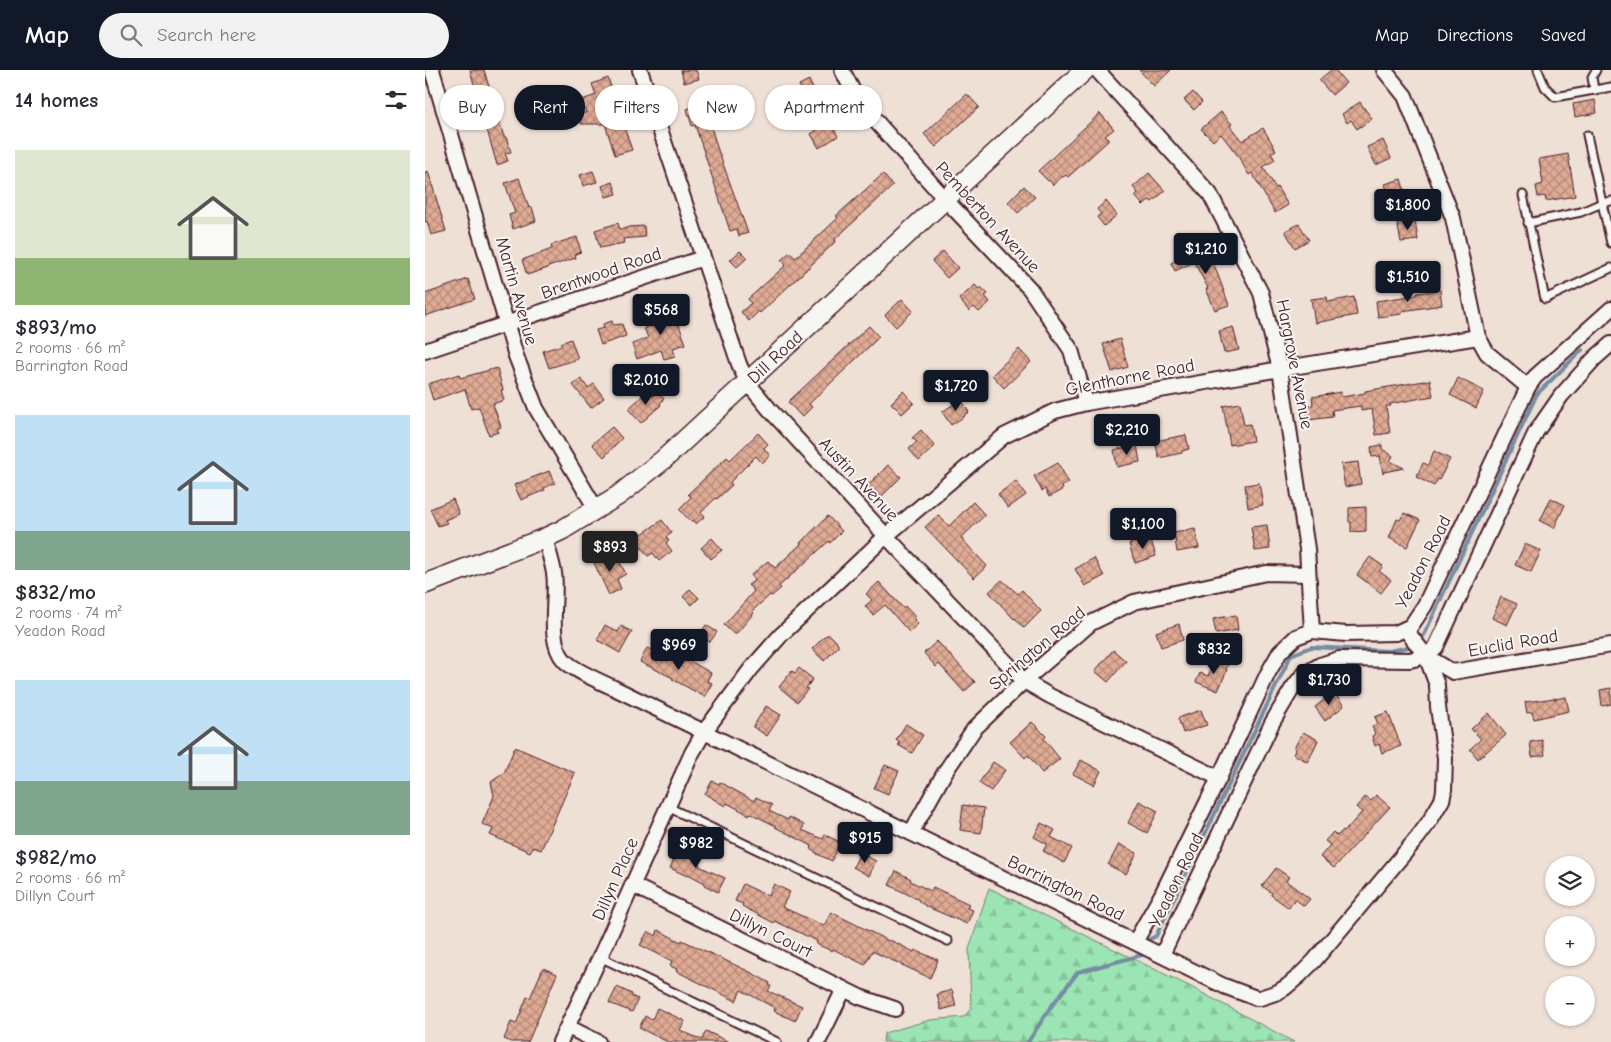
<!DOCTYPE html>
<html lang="en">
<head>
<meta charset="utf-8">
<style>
  :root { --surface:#fff; --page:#f2f2f3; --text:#2b2b33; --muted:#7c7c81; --accent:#111827 }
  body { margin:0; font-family:"Comic Neue",sans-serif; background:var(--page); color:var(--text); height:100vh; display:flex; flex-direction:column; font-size:19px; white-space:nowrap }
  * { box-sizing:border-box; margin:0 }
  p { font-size:16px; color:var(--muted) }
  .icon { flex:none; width:28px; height:28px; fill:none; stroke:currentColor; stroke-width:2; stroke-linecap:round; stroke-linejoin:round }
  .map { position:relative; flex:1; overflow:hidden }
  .panel { display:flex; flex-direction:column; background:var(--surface); width:425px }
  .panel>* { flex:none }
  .guide { position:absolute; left:15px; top:15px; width:475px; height:45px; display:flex; gap:10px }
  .fabs { position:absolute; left:1120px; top:786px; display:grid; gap:10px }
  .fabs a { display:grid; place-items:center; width:50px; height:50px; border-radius:50%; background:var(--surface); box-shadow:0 1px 4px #0004; font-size:25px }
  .price { position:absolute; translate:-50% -42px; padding:0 11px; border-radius:5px; background:var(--accent); color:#fff; font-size:16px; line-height:32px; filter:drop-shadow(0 1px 2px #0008) }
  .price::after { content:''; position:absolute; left:50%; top:30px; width:15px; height:11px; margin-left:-8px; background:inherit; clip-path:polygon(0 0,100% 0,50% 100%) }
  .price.selected { background:#222; color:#fff }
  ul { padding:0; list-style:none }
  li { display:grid; align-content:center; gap:10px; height:265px; padding:0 15px }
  li span { display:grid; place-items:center; height:155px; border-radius:0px; color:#555 }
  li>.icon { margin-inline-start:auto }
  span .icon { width:90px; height:90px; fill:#fffc; stroke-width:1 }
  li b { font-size:21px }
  h2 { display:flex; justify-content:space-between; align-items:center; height:60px; padding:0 15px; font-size:21px }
  .pill { padding:0 18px; border-radius:22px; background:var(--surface); box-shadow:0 1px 4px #0004; font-size:18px; line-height:45px }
  .pill.selected { background:var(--accent); color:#fff }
  header { display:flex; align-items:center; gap:30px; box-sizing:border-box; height:70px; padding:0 25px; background:var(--accent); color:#fff }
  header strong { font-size:24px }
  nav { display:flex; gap:28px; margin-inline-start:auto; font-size:18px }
  .search { width:350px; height:45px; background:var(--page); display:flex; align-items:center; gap:12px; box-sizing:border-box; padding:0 18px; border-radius:28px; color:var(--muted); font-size:19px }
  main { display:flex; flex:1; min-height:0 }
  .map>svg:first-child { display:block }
  .forest { fill:url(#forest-firs); stroke:#72826f }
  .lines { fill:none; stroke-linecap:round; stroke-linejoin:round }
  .stream { stroke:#748da2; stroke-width:4 }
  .building { fill:url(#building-cross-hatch); stroke:#4a1f2b }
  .lane-casing { stroke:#4a1f2b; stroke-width:11 }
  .street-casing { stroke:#4a1f2b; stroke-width:18 }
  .secondary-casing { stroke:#4a1f2b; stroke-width:22 }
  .lane { stroke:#f6f6f2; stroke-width:7 }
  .street { stroke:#f6f6f2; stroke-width:14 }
  .secondary { stroke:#f6f6f2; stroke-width:19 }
  .labels { text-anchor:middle; stroke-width:4; stroke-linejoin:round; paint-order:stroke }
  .street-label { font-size:18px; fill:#4a1f2b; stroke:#f6f6f2 }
</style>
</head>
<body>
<header>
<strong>Map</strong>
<div class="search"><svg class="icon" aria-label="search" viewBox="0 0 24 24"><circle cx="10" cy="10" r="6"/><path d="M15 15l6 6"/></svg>Search here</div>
<nav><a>Map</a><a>Directions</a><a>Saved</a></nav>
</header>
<main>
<section class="panel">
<h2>14 homes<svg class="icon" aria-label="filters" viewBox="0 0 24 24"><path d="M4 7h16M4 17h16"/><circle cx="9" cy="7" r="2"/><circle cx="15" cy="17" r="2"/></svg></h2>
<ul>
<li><span style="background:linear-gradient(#dfe7d0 70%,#8fb573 0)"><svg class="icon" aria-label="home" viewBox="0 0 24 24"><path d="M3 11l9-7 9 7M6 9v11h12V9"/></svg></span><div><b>$893/mo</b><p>2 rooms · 66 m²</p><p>Barrington Road</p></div></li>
<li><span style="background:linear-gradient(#bfe0f5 75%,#7fa58c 0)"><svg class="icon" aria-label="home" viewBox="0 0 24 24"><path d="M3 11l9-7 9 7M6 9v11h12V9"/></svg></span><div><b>$832/mo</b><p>2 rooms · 74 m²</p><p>Yeadon Road</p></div></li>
<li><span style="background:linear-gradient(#bfe0f5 65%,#7fa58c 0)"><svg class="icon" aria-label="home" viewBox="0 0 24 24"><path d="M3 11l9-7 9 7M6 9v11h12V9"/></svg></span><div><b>$982/mo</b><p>2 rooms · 66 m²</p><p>Dillyn Court</p></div></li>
</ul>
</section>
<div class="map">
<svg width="1186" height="972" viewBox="0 0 1186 972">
  <defs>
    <pattern id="forest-firs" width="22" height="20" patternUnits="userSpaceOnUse" patternTransform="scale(1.25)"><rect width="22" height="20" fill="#9be4b3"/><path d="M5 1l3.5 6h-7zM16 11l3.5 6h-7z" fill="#87c39a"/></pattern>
    <pattern id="building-cross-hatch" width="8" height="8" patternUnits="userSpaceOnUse" patternTransform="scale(1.25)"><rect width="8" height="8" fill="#dfab94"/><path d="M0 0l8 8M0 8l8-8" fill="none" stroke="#b78b79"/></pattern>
  </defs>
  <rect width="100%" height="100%" fill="#efe0d6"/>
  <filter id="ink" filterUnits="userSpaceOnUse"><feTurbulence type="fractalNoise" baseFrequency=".02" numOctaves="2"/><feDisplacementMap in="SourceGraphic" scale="10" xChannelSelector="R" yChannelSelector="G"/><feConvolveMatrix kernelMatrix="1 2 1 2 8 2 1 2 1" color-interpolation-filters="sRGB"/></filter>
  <g filter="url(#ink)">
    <path class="forest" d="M564,818L764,916L869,972H458L459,963L505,950L539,947L546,938L544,879Z"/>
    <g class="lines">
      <g class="stream">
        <path d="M998,567L1112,324L1157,280"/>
        <path d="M725,869L731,866L866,585L886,577L964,581L984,577"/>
        <path d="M603,972L625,938L653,902L717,885"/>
      </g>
    </g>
    <g class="building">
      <path d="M45,0H59L79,67H81L86,82L80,83L83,91L72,95Z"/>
      <path d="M256,0H271L274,9L259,13Z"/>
      <path d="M714,0H746L729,16Z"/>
      <path d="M906,0H910L921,13L907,25L894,10Z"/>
      <path d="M183,8L191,32L185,34L194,59L199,57L207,80L190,85L180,54H156V43H161L157,30L171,25L167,14Z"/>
      <path d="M384,10L396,37L413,66L394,78L386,64L392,60L382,44L378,47L366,24L376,19L374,15Z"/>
      <path d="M768,22L777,32L769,40L759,30Z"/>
      <path d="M542,24L554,37L511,77L499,64Z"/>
      <path d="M1170,30L1172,43L1150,47L1148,34Z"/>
      <path d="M935,32L947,49L932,59L926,50L922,53L917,44Z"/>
      <path d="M281,33L282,38L306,45L284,50L292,77L323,163L314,166L312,159L305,161L273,64L270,55L267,56L262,39Z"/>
      <path d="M796,42L807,54L805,56L817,71L838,58L851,80L846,83L850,90L838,97L851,118L852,117L863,135L850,143L827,103L824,105L813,86L796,64L788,71L776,59Z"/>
      <path d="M675,43L689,59L680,66L684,70L643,107L641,105L638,107V106L628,115L624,110L623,111L613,101Z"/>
      <path d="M958,70L966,88L951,95L942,77Z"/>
      <path d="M1143,84L1150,126L1121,131L1120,126L1113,127L1111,116L1118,114L1114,89Z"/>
      <path d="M3,101L21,161L6,165L2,151L0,152V102Z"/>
      <path d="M168,101L172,112L158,116L155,105Z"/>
      <path d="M724,103L740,121L727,132L724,130L718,135L710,126L713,123L708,117Z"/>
      <path d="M458,104L468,116L410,169L411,171L381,200L335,243L334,241L324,251L316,242L326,233L323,229L361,195L356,190L365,182L370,188L413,148L411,146Z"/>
      <path d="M94,108L104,138L107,137L111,151L88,159L84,145L90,143L80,113Z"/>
      <path d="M976,109L982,129L966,134L960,114Z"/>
      <path d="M188,112L192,124L181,127L177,116Z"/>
      <path d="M599,116L610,127L593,143L583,132Z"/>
      <path d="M681,131L692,145L679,156L672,147L676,144L672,139Z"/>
      <path d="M990,150L993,170L976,172L972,152Z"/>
      <path d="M193,153L195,160L204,157L219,156L220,167L198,169L199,173L175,178L170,160Z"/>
      <path d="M874,154L884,170L870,178L860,161Z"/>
      <path d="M152,167L156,182L150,184L151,188L123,197V198L102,205L97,190L127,179L126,175Z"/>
      <path d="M779,176L790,197L804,235L790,240L781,219L783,218L769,192L750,201L746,193Z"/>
      <path d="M315,181L322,188L312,197L305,190Z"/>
      <path d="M518,181L533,198L522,208L507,191Z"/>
      <path d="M43,209L50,229L0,246V224Z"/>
      <path d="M550,215L554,219L556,217L563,224L560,226L565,232L554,242L549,237L544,241L534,229Z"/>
      <path d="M1015,220L1017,235L977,241V244L953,247L951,231L992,225V223Z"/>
      <path d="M902,227L903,232L929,227L932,245L890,253L886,229Z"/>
      <path d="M477,229L488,241L471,257L460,245Z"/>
      <path d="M241,237L243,241L248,239L261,274L248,278L250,286L239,289L236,280L212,289L207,274L223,268L219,258L232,253L228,242Z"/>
      <path d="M187,251L188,255L197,254L201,266L176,275L171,260L179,258L178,254Z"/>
      <path d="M444,256L454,267L384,334L387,337L377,347L363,332Z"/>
      <path d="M808,257L814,280L799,283L794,261Z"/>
      <path d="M146,269L153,289L124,298L118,281L137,275L136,273Z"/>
      <path d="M695,269L703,297L687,302L678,274Z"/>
      <path d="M594,279L606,292L579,318L567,305Z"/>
      <path d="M72,298L78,320H76L79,330L68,334L76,357L72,359L74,362L64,365L54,337L46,339L40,319L8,330L3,314L34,304L35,308Z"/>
      <path d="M1033,308L1059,321L1051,338L1025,325Z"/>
      <path d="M156,309L163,318L169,314L179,328L166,338L148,315Z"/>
      <path d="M1005,310L1008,326L965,334L966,336H961L965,363L951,365L947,339L936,341V336L907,340L908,347L883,350L881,336L888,335L887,327L916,322L917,327L940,323V321Z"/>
      <path d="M223,321L228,326L232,322L239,329L235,333L236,335L216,353L203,339Z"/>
      <path d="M478,321L489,333L477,344L466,333Z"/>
      <path d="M536,329L544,342L539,345L540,346L526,355L517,342Z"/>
      <path d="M815,333L819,355L825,354L828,371L805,375L798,336Z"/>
      <path d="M187,357L197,368L179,387L167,374Z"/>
      <path d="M496,360L510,376L494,391L484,379L492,372L487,368Z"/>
      <path d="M333,363L343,374L339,378L345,386L337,393L331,386L305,412L307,415L292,429L291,428L276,442L280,446L271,454L267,450L266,452L254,439L266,427L263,424L302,387L305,390Z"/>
      <path d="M761,365L764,379L757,381V383L734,388L730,371Z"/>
      <path d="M712,375L715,392L692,397L689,380Z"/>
      <path d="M957,375V379L968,386L965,391L979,398L959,402L958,404L955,386L947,387L946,377Z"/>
      <path d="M1009,381L1025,389L1014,410L1013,409L1009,416L991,407L998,393L1003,395Z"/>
      <path d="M933,392L936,414L920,417L916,394Z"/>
      <path d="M633,393L644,413L637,416L638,419L635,421L624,427L620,419L617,421L609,406Z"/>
      <path d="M463,395L476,407L455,428L442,416Z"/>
      <path d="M124,401L130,413L119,418L120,420L96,430L89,415Z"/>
      <path d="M591,411L601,425L583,438L573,424Z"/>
      <path d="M834,413L838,435L823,438L820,415Z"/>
      <path d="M1126,428L1140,435L1129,458L1115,451Z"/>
      <path d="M28,429L34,444L20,450L22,453L13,456L5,439Z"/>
      <path d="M548,432L560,445L536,468L562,496L549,508L500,457L513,445L524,456Z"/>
      <path d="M941,437V461L926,462V452H924V438Z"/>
      <path d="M979,443L995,450L982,477L964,468L972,449L975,450Z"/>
      <path d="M403,446L417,461L405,473L404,471L361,510L354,516L356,518L347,526L345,525L327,541L329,543L310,565L299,555L329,521L323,515L330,510L326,505L343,491L350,498L376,474L375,473Z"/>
      <path d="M237,450L247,463L241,467L244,471L241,473L247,481L234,491L228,483L223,486L210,469Z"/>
      <path d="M842,455L845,479L830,481L826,457Z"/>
      <path d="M770,459L774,478L752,482L749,463Z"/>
      <path d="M725,467L731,486L710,493L704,474Z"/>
      <path d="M287,468L297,480L286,489L276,478Z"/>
      <path d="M1100,474L1116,481L1106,502L1090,495Z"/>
      <path d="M186,484L187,486L191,485L201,504L192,509L196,519L184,525L169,493Z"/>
      <path d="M945,487L958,496L954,501L966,510L956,523L932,505Z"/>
      <path d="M669,488L679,506L660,516L650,499Z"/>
      <path d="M577,510L593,524L597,520L616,541L599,558L590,548L589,549L564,522Z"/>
      <path d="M454,512L478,538L480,536L491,548L489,550L493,554L484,562L460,535L448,545L440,536L447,530L441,524Z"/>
      <path d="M265,519L274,528L267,535L258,527Z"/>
      <path d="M1076,527L1092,534L1082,555L1067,548Z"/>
      <path d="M811,545L813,560L791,564L788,549Z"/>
      <path d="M754,554L758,570L736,577L731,562Z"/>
      <path d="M180,555L193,562L196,556L207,562L195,583L172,570Z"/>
      <path d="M281,555L292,562L285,572L274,565Z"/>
      <path d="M401,565H405L413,573V577L399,591L387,579Z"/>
      <path d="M512,571L550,612L539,622L514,594L511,597L499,583Z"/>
      <path d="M222,578L234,584L237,580L256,590L258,587L286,603L282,611L287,613L280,627L247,609L248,608L215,592Z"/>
      <path d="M688,580L701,591L683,612L670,601Z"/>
      <path d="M793,588L804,593L801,599L802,600L793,621L771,612L775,603L783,606L788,594H790Z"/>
      <path d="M374,598L388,609L381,618L383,619L372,632L354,617L367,601L370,603Z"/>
      <path d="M1186,618V634L1177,636L1175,620Z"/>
      <path d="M909,622L919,636L900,651L890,637Z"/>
      <path d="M1141,627L1144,641L1109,649L1107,642L1102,643L1100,632L1130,628V629Z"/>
      <path d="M341,636L356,645L342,666L328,657Z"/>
      <path d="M776,640L782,655L758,663L753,648Z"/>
      <path d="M963,642L976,676L957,683L954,674L950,676L947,666L950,664L947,656L953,654L950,647Z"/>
      <path d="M1064,643L1081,665L1053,689L1045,679L1056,669L1046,659Z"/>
      <path d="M607,652L621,666L619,669L635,689L617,703L603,685L600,688L585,672Z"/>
      <path d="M481,654L498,665L487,683L473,675L475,673L471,670Z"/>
      <path d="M878,662L893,670L883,692L868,684L871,679L869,678Z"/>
      <path d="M1117,670L1120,685L1107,687L1105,672Z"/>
      <path d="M90,677L150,703L116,780L108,777L105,782L65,765L68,759L57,754L69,726L66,712L79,703Z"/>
      <path d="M656,690L676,701L669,715L648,704Z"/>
      <path d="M568,692L580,700L566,721L554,713Z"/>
      <path d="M460,695L474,701L463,724L449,718Z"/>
      <path d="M287,711L294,714L295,712L329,731L331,727L347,735L344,741L363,750L364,747L379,755L377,760L398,769L400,765L415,772L407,791L392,784V783L386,780L387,776L350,757L351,756L325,743L324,745L302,733L300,736L280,724Z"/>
      <path d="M951,725L965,737L909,798L895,787L905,775L900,771L908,762L912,766L918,760L920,761L937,742L931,737L940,727L946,731Z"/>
      <path d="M714,731L733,741L722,763L703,753Z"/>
      <path d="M538,735L559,738L556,763L535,760Z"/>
      <path d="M616,753L630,760L626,767L647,778L639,793L618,781L622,774L609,767Z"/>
      <path d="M694,774L712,783L701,804L683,795Z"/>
      <path d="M256,775L273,783L269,791L275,794L274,796L300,808L293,822L279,815L280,813L263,804L262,806L245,798Z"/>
      <path d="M435,783L451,791L444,806L428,797Z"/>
      <path d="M851,798L864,807L861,811L885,829L879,836L870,829L864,838L846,825L847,823L837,816Z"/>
      <path d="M471,801L486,809L485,811L506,821L508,817L544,834L542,838L548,840L542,854L500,836V835L494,832V830L464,815Z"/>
      <path d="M318,814L343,826L349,814L365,822L357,837L399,856L406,842L464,871L465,870L489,882L490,880L513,890L505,908L447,881L440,895L408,879L407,881L391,874L392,871L350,851L349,853L317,836L318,834L310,831Z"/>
      <path d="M233,860L256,872L257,870L325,902L345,913L344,915L346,916L343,921L377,936L370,951L349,941L350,938L316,920L311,931L251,901L252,899L245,896L247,891L215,875L223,861L231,866Z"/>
      <path d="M118,898L132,904L103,972H86L79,969L86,952L91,954L102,927L105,928Z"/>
      <path d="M192,917L207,924L206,926L213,929L207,942L184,933Z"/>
      <path d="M527,920L531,936L516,940L512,924Z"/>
      <path d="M232,938L260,951L255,960L277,970L281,961L304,972H243L214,958L220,946L227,950Z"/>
    </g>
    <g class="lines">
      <defs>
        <g id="lane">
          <path d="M1113,0L1120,17L1130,27L1186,17"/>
          <path d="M1169,20L1167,7L1171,0"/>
          <path d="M1162,65L1177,133L1186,131"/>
          <path d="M1098,125L1120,229L1186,198"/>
          <path d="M1103,153L1156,142L1177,133L1186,173"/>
          <path d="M243,737L523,871"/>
          <path d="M175,887L352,972"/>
        </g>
        <g id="street">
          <path d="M7,0L91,286L111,338L171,439"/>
          <path d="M215,0L314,294L322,312L345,340L461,466L599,611L625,626L794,708"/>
          <path d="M417,0L433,31L520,129L605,219L646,280L661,333"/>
          <path d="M672,0L785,124L836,223L855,299L882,479L887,561"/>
          <path d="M959,0L980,26L1028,148L1053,267L1062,283L1103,317"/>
          <path d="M0,281L278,188"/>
          <path d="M120,468C123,480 127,491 129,503C133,529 121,569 139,590C148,600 174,611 187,617L799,916L831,928H835L853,922L861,917L874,906L889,891L993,767L1004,752L1017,730L1019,721L1020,688L1013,637L1012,615L1001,586L981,560"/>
          <path d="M1001,586L1028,602L1186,575"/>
          <path d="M486,763L520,702L549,659L599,611L666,553L709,532L841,503L883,504"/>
          <path d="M207,815L435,927L470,939"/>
          <path d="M710,872L736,826L794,708L843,603L855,582L871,567L887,561L921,564L971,563L986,556L1000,535L1103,317L1110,307L1186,239"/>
          <path d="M737,885L847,653L867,619L877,606L895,595L914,589L985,590L1001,586L1011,577L1111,362L1136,326L1169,289L1186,274"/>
          <path d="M143,957L173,972"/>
          <path d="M135,972L175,887L267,683L279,662L326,599L356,565L461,466L579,366L630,341L661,333L855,299L1053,267"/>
          <path d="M393,972L419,919"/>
        </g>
        <path id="secondary" d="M0,514L120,468L137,460L194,425L238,390L660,0"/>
      </defs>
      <use href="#lane" class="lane-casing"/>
      <use href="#street" class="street-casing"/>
      <use href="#secondary" class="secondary-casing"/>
      <use href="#lane" class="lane"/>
      <use href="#street" class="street"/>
      <use href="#secondary" class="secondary"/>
    </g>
  </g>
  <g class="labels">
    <g class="street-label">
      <text transform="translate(563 147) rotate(47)" y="6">Pemberton Avenue</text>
      <text transform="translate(176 203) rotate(-19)" y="6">Brentwood Road</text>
      <text transform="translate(92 221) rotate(74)" y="6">Martin Avenue</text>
      <text transform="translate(350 287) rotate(-43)" y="6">Dill Road</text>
      <text transform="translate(870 294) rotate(79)" y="6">Hargrove Avenue</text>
      <text transform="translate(705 307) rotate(-11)" y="6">Glenthorne Road</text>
      <text transform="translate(434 409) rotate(47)" y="6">Austin Avenue</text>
      <text transform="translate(998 492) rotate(-63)" y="6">Yeadon Road</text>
      <text transform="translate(1088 573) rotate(-10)" y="6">Euclid Road</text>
      <text transform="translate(612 578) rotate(-40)" y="6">Springton Road</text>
      <text transform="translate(190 809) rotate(-66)" y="6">Dillyn Place</text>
      <text transform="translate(751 810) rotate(-64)" y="6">Yeadon Road</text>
      <text transform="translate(641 818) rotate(26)" y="6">Barrington Road</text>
      <text transform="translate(346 863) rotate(26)" y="6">Dillyn Court</text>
    </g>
  </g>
</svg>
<div class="fabs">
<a><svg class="icon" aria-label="layers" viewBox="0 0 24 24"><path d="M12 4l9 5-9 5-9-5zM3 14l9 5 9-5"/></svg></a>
<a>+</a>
<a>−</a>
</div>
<b class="price" style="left:983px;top:161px">$1,800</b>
<b class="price" style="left:781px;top:205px">$1,210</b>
<b class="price" style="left:983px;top:233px">$1,510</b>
<b class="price" style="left:236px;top:266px">$568</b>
<b class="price" style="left:221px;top:336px">$2,010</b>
<b class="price" style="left:531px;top:342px">$1,720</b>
<b class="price" style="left:702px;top:386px">$2,210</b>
<b class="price" style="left:718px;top:480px">$1,100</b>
<b class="price selected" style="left:185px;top:503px">$893</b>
<b class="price" style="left:254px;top:601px">$969</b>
<b class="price" style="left:789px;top:605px">$832</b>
<b class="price" style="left:904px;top:636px">$1,730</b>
<b class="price" style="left:440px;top:794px">$915</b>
<b class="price" style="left:271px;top:799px">$982</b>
<div class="guide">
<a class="pill">Buy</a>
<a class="pill selected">Rent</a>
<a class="pill">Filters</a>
<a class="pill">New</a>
<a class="pill">Apartment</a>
</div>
</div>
</main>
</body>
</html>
